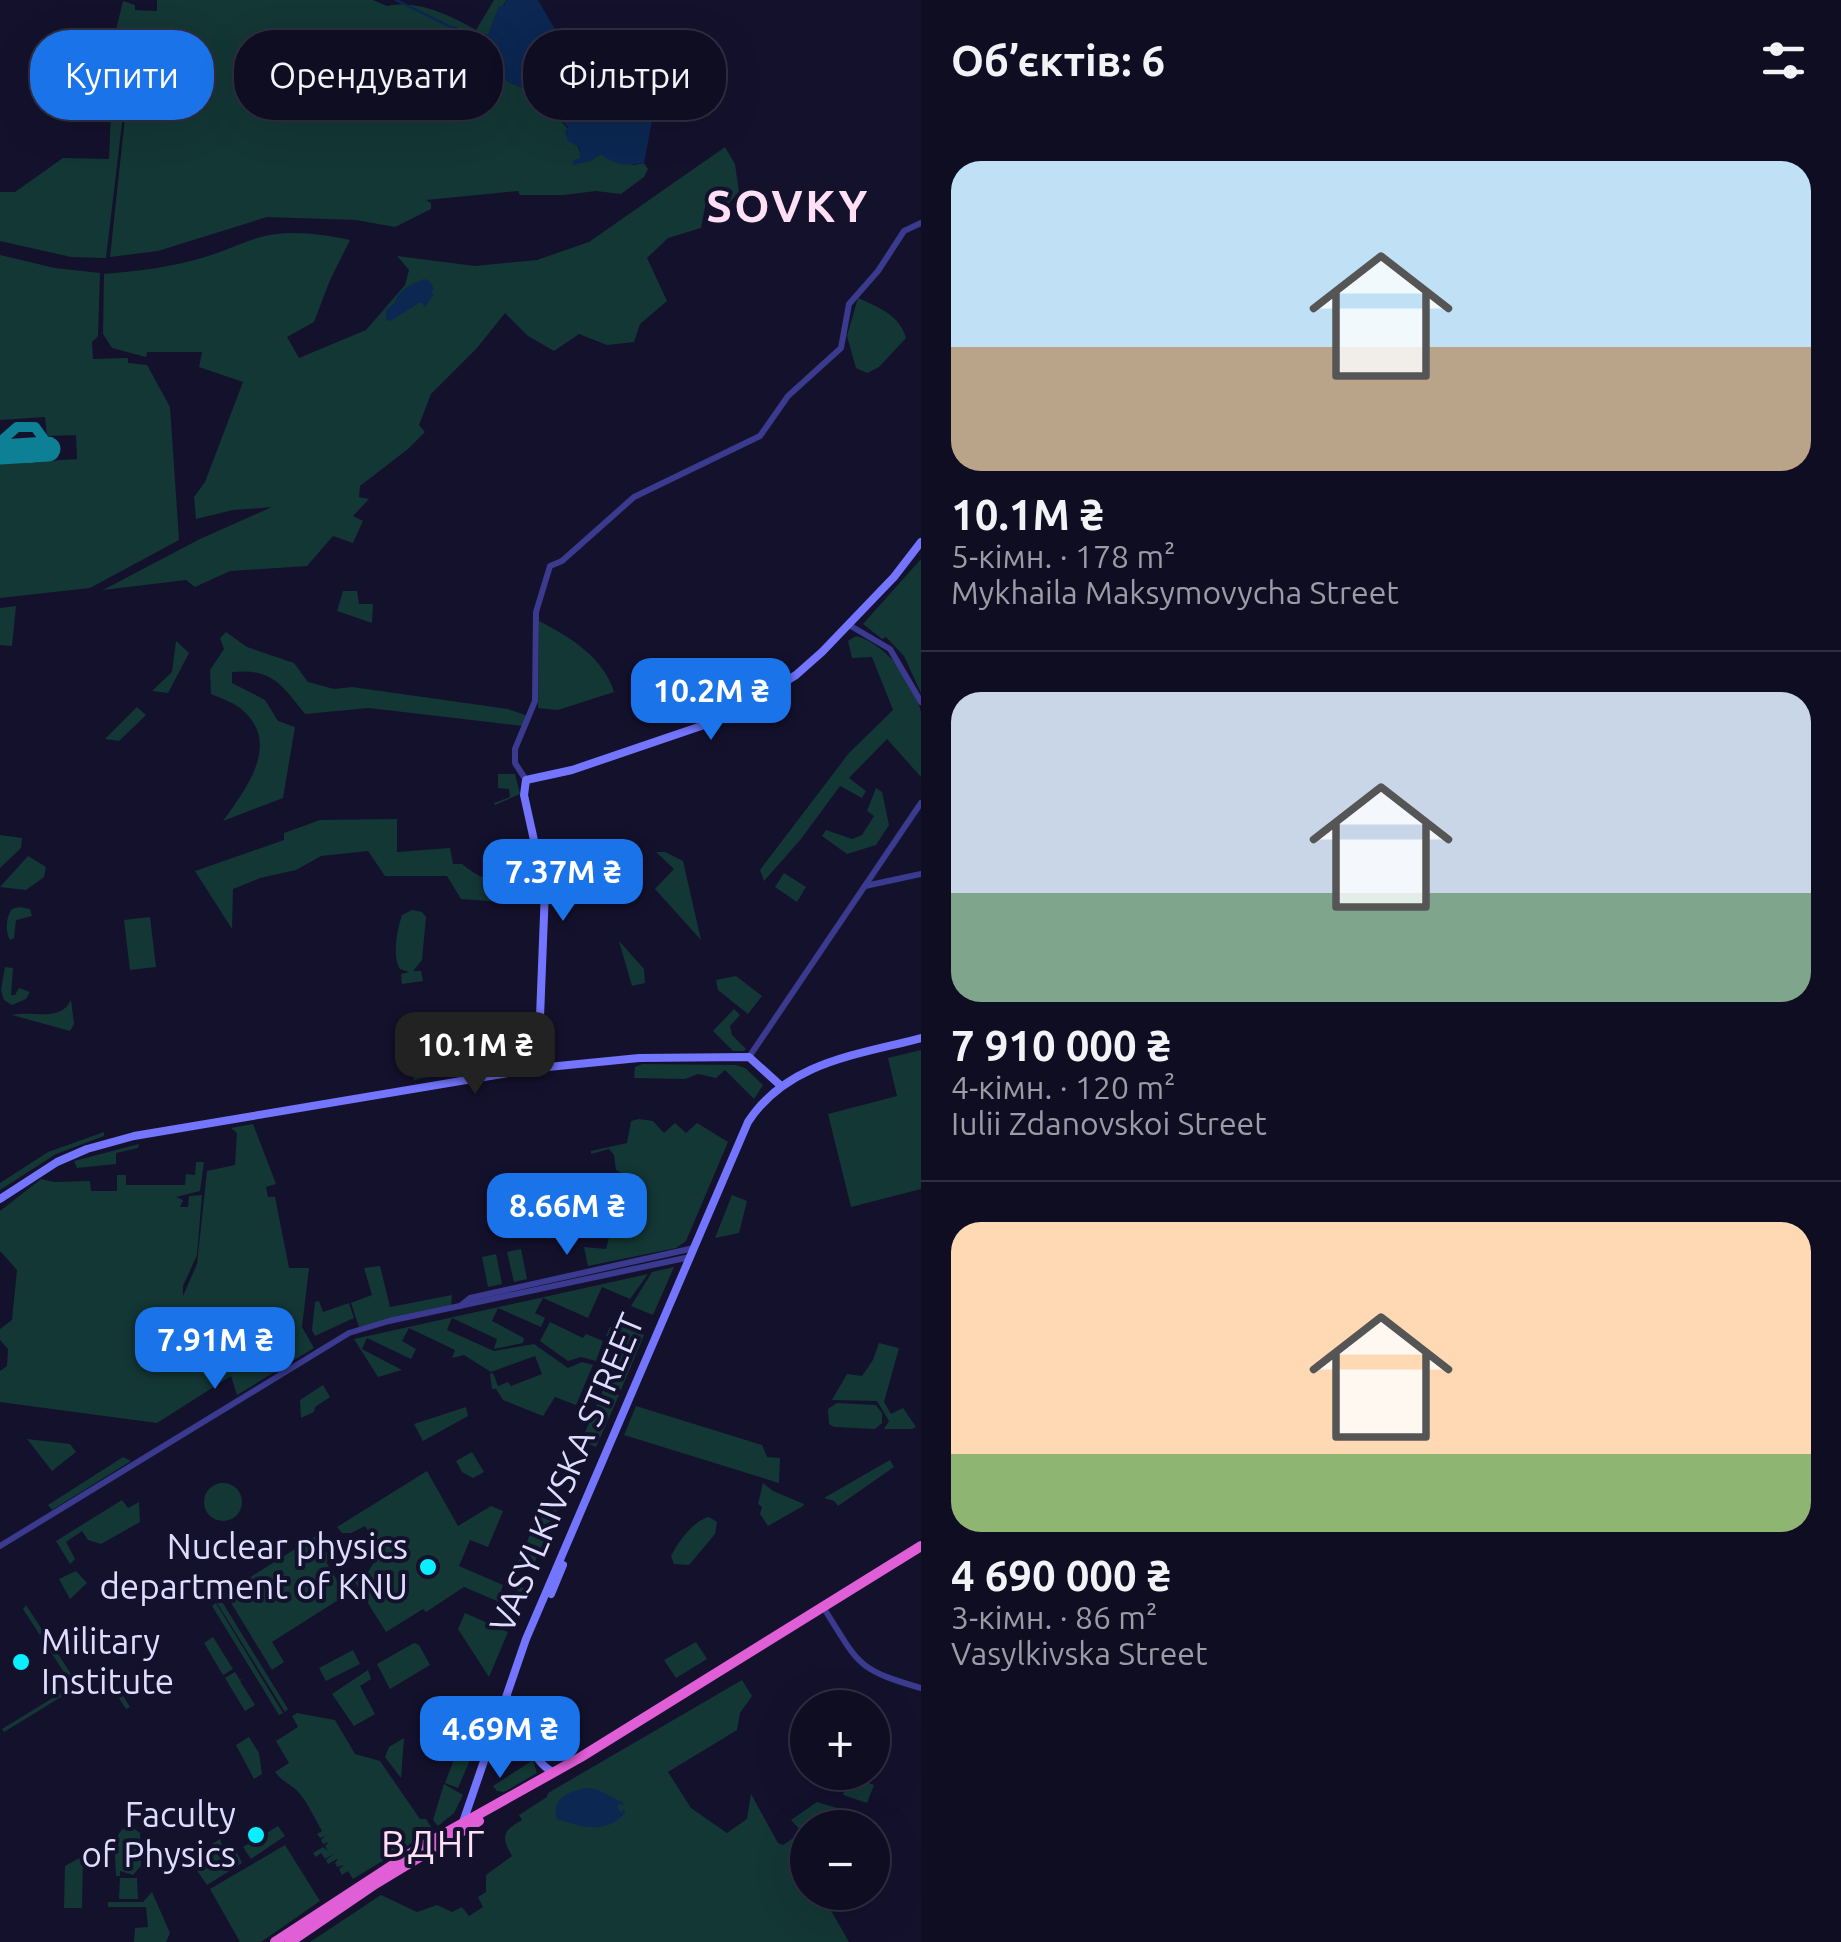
<!DOCTYPE html>
<html lang="uk">
<head>
<meta charset="utf-8">
<style>
  :root { --surface:#0f0d22; --page:#18162a; --text:#f1f3f6; --muted:#9b9ca5; --line:#2f2d40; --accent:#1a73e8 }
  body { margin:0; font-family:Ubuntu,sans-serif; background:var(--page); color:var(--text); height:100vh; display:flex; flex-direction:column; font-size:38px; white-space:nowrap }
  * { box-sizing:border-box; margin:0 }
  p { font-size:32px; color:var(--muted) }
  .icon { flex:none; width:55px; height:55px; fill:none; stroke:currentColor; stroke-width:2; stroke-linecap:round; stroke-linejoin:round }
  .map { position:relative; flex:1; overflow:hidden }
  .drawer { display:flex; flex-direction:column; background:var(--surface); width:920px }
  .drawer>* { flex:none }
  .top-card { position:absolute; left:30px; top:30px; width:740px; height:90px; display:flex; gap:20px }
  .tools { position:absolute; left:790px; top:1690px; display:grid; gap:20px }
  .tools a { display:grid; place-items:center; width:100px; height:100px; border-radius:50%; background:var(--surface); box-shadow:0 10px 40px #0002,0 0 0 2px var(--line); font-size:50px }
  .price { position:absolute; translate:-50% -85px; padding:0 22px; border-radius:20px; background:var(--accent); color:#fff; font-size:32px; line-height:65px; filter:drop-shadow(0 2px 5px #0008) }
  .price::after { content:''; position:absolute; left:50%; top:60px; width:30px; height:22px; margin-left:-15px; background:inherit; clip-path:polygon(0 0,100% 0,50% 100%) }
  .price.selected { background:#222; color:#fff }
  ul { padding:0; list-style:none }
  li { display:grid; align-content:center; gap:20px; height:530px; padding:0 30px }
  li+li { border-top:2px solid var(--line) }
  li span { display:grid; place-items:center; height:310px; border-radius:30px; color:#555 }
  li>.icon { margin-inline-start:auto }
  span .icon { width:180px; height:180px; fill:#fffc; stroke-width:1 }
  li b { font-size:42px }
  h2 { display:flex; justify-content:space-between; align-items:center; height:120px; padding:0 30px; font-size:42px }
  .chip { padding:0 35px; border-radius:40px; background:var(--surface); box-shadow:0 10px 40px #0002,0 0 0 2px var(--line); font-size:35px; line-height:90px }
  .chip.selected { background:var(--accent); color:#fff }
  main { display:flex; flex:1; min-height:0 }
  .map>svg:first-child { display:block }
  .green { fill:#133735 }
  .water { fill:#0b2752 }
  .lines { fill:none; stroke-linecap:round; stroke-linejoin:round }
  .stream { stroke:#0b2752; stroke-width:2.5 }
  .taxiway { stroke:#0e8096; stroke-width:10 }
  .runway { stroke:#0e8096; stroke-width:25 }
  .tertiary { stroke:#3a3a8e; stroke-width:6 }
  .secondary { stroke:#7475ff; stroke-width:8 }
  .trunk { stroke:#e05ed6; stroke-width:10 }
  .poi-dot { fill:#09efff; stroke:#14112d; stroke-width:4 }
  .labels { text-anchor:middle; stroke-width:8; stroke-linejoin:round; paint-order:stroke }
  .street-label { font-size:35px; fill:#dfddff; stroke:#14112d }
  .poi-label { font-size:35px; fill:#dfddff; stroke:#14112d; text-anchor:end }
  .neighbourhood-label { font-size:38px; letter-spacing:2.5px; fill:#ffdff4; stroke:#14112d }
  .district-label { font-size:45px; font-weight:bold; letter-spacing:2.5px; fill:#ffdff4; stroke:#14112d }
</style>
</head>
<body>
<main>
<div class="map">
<svg width="921" height="1942" viewBox="0 0 921 1942">
  <rect width="100%" height="100%" fill="#14112d"/>
  <g class="green">
    <path d="M157,0H373L387,6C419,0 447,14 476,30L494,0H506L489,34L476,37L454,26L460,36L476,43L507,81L546,98C553,119 577,129 581,158L577,161H590L602,153L634,165L644,163L648,169L644,177L621,194L596,191L563,195H520L518,191L426,200L431,203V209L395,227L356,220L267,217L158,251L110,257L127,99L125,98L106,258L71,257L0,241V192H15L63,158L109,159L114,38L123,1L135,5V10L157,11Z"/>
    <path d="M725,147L735,164L739,192L726,206L707,196L701,228L668,238L647,258L667,301L640,324L634,342L607,345L579,334L554,351L528,336L505,313L477,348L431,394L419,425L425,432L408,449L360,486L359,497L369,499L353,516L363,521L353,543L333,536L307,566L230,571L195,587L186,580L103,590L200,539L272,507L233,510L196,519L194,497L205,482L243,382L199,367L202,352H147L146,357L112,348L103,334L104,274C139,271 172,267 205,257C223,252 239,244 257,238C287,229 320,234 350,240L330,280L314,322L287,337L299,358L366,330L405,285L409,270L397,256L475,266L537,260L589,242Z"/>
    <path d="M0,255L55,268L100,273L98,336L92,342L93,359L128,358V363L147,365L170,407L179,540L90,588L0,598V464L77,459L76,435L47,436L45,417L0,420Z"/>
    <path d="M858,298C879,308 899,314 906,338L879,367L867,373L856,368L847,336Z"/>
    <path d="M921,559V693L904,656L886,637L882,639L863,624Z"/>
    <path d="M343,591H357L359,604H373L372,623L337,611Z"/>
    <path d="M16,606L12,646L0,645V608Z"/>
    <path d="M539,621C570,637 603,657 614,692L558,710L538,708Z"/>
    <path d="M226,632L247,647L294,663L308,682L334,689L352,687L508,709L528,716L523,726L369,708L305,714C282,685 272,668 232,672V683L265,700L278,721L295,727L283,798L223,821C246,789 283,742 240,708C232,702 220,698 211,694L210,670L224,649L220,638Z"/>
    <path d="M856,636C886,644 915,681 921,712C921,732 921,756 921,777L887,739L849,778L866,791L862,798L840,786L801,839L764,881L760,870L849,753L893,710L872,657L852,658L848,641Z"/>
    <path d="M176,641L189,653L168,693L152,691L172,672Z"/>
    <path d="M137,707L146,715L119,741L105,739Z"/>
    <path d="M498,774H515L520,794L495,805L494,803L510,797L509,789L498,788Z"/>
    <path d="M876,788L882,792L889,825L876,845L847,854L822,836L826,830L852,839L862,835L874,816L867,811Z"/>
    <path d="M397,819V852L450,848L453,864H462C493,890 505,878 539,870L540,880L503,890L502,902L461,899L447,876H385L368,851L321,856L296,870L260,878L233,889L232,929L195,871L284,840V833L320,820Z"/>
    <path d="M0,835L22,838L21,848L0,868Z"/>
    <path d="M656,852H665L683,861L701,940L655,889L674,869Z"/>
    <path d="M28,856L46,867L44,877L26,890L0,887Z"/>
    <path d="M784,873L806,887L797,902L775,887Z"/>
    <path d="M19,907L30,909L32,916L16,920L14,938L10,940C5,932 6,916 12,909Z"/>
    <path d="M412,910L422,912L426,917L422,960L413,971H421L423,981L402,984L401,974L409,972L400,969C392,955 397,931 402,915Z"/>
    <path d="M150,917L156,967L130,970L124,920Z"/>
    <path d="M619,941L644,969L645,983L632,986Z"/>
    <path d="M5,967L13,968L11,995H15L19,988L30,992L26,999L12,1005L4,1000L1,990Z"/>
    <path d="M736,976L762,996L748,1014L718,990L716,980Z"/>
    <path d="M71,1000L74,1024L70,1031L12,1015C31,1010 60,1023 71,1000Z"/>
    <path d="M734,1009L740,1015L730,1026L732,1035L746,1049L744,1051H733L713,1031Z"/>
    <path d="M428,1026L445,1028L441,1071L435,1072L434,1076L414,1080L412,1073L422,1067Z"/>
    <path d="M921,1050V1189L851,1207L828,1114L897,1096L888,1058Z"/>
    <path d="M642,1064L736,1065L745,1068L763,1085L754,1099L725,1070L716,1078L698,1074L685,1079L634,1078L635,1067Z"/>
    <path d="M639,1119L653,1121L664,1133L675,1123L686,1133L697,1123L728,1142L686,1241L676,1248L588,1266L584,1247L606,1249L625,1175L616,1170L614,1155L609,1149L591,1154V1151L627,1143L631,1121Z"/>
    <path d="M253,1124L276,1184L266,1187L268,1197H275L289,1268H309L302,1327L314,1348L237,1395L231,1376L157,1423L0,1402V1371L7,1366L8,1349L0,1340V1329L12,1320L17,1270L0,1251V1211L41,1179L54,1182L90,1181L91,1191H117V1175H126V1185H185L186,1174L195,1175L196,1162H204L200,1191L176,1197L183,1200L180,1207H188L189,1196L202,1195L197,1255L183,1286V1296L197,1264L207,1171L235,1165L237,1133L231,1128Z"/>
    <path d="M104,1132V1136L56,1154L0,1190V1183L48,1152Z"/>
    <path d="M139,1144L138,1148L116,1153V1164L77,1168L74,1161Z"/>
    <path d="M732,1195L747,1201L739,1233L715,1238Z"/>
    <path d="M521,1249L527,1279L514,1282L507,1252Z"/>
    <path d="M496,1254L502,1284L488,1287L482,1257Z"/>
    <path d="M380,1266L390,1307L452,1295L451,1307L359,1327L351,1303L372,1295L364,1268Z"/>
    <path d="M674,1267L653,1315L631,1306L652,1272Z"/>
    <path d="M648,1274L630,1299L602,1287L588,1318L543,1298L535,1313L545,1318L541,1327L498,1308L492,1321L524,1338L523,1343L494,1349L497,1339L452,1318L447,1330L494,1351L534,1344L568,1368L582,1362L593,1365L576,1405L555,1397L543,1416L503,1400L496,1389H492L490,1374L493,1373L498,1386L508,1382L511,1386L542,1374L535,1356L491,1372L464,1355L452,1358L455,1350L409,1328L402,1341L416,1349L411,1359L367,1338L362,1349L402,1370L378,1377L354,1339Z"/>
    <path d="M319,1301L323,1312L349,1303L354,1318L315,1336L312,1330L315,1302Z"/>
    <path d="M550,1322L583,1338L586,1334L603,1341L596,1361L581,1357L568,1361L540,1341Z"/>
    <path d="M617,1324L644,1335L621,1390L606,1384L623,1342L606,1336L610,1327L614,1329Z"/>
    <path d="M879,1343L899,1348L884,1402L891,1414L903,1408L916,1427L912,1429H884L889,1421L877,1401L832,1400L847,1374L862,1376L873,1360Z"/>
    <path d="M323,1385L330,1397L315,1407L314,1412L301,1418L300,1400Z"/>
    <path d="M604,1388L619,1395L596,1447L569,1436L571,1432L583,1437Z"/>
    <path d="M837,1403L876,1405L882,1413V1423L875,1429L834,1427L829,1424L828,1409Z"/>
    <path d="M636,1406L762,1445L767,1457L780,1458L779,1483L624,1435Z"/>
    <path d="M466,1407L468,1416L423,1441L414,1424Z"/>
    <path d="M27,1439L70,1444L76,1452L52,1471Z"/>
    <path d="M472,1452L484,1472L473,1478L462,1472L456,1461Z"/>
    <path d="M123,1457L131,1461L52,1510L48,1505Z"/>
    <path d="M890,1460L894,1467L838,1506L834,1501L824,1498Z"/>
    <path d="M427,1471L458,1526L491,1506L503,1511L488,1547L470,1540L459,1566L503,1585L501,1591L514,1597L519,1586L525,1589L512,1622L507,1620L511,1607L464,1587L426,1612L423,1609L386,1632L354,1581L368,1572L381,1551L365,1526L351,1533H342L337,1527Z"/>
    <path d="M763,1483L773,1491L804,1504L803,1506L768,1526L760,1514L762,1507L758,1504Z"/>
    <circle cx="223" cy="1502" r="19"/>
    <path d="M122,1500L128,1508L139,1502L140,1522L101,1544L88,1540L82,1531L66,1542L75,1559L70,1564L56,1541Z"/>
    <path d="M544,1502L558,1508L531,1571L517,1565Z"/>
    <path d="M709,1517L717,1522L715,1534L689,1565L674,1564L671,1556C678,1542 694,1520 709,1517Z"/>
    <path d="M316,1536L331,1559L326,1562L346,1595L272,1642L284,1662L272,1670L225,1593Z"/>
    <path d="M76,1571L87,1583L70,1599L59,1579Z"/>
    <path d="M221,1600L288,1709L285,1712L217,1603Z"/>
    <path d="M216,1603L283,1713L279,1715L212,1606Z"/>
    <path d="M26,1605L73,1677L69,1680L23,1609Z"/>
    <path d="M465,1613L508,1632L489,1677L458,1629Z"/>
    <path d="M213,1637L233,1669L223,1675L204,1643Z"/>
    <path d="M696,1642L707,1659L676,1678L664,1660Z"/>
    <path d="M414,1643L419,1645L430,1665L390,1689L377,1664Z"/>
    <path d="M353,1650L360,1664L326,1681L319,1668Z"/>
    <path d="M105,1666L130,1707L126,1709L103,1673L105,1670L4,1732L2,1729Z"/>
    <path d="M368,1670L371,1679L360,1686L375,1714L354,1726L332,1694Z"/>
    <path d="M235,1672L240,1680L245,1677L240,1681L255,1705L245,1711L225,1678Z"/>
    <path d="M742,1680L752,1696L740,1713L737,1730L668,1772L691,1808L727,1833L747,1819L751,1794L778,1843L783,1845L802,1832L791,1820L817,1802L868,1817V1820L877,1823L865,1827L808,1828V1892L821,1893L849,1942H310L381,1895L417,1912L437,1905L452,1912L462,1907L469,1916L483,1907L478,1897L486,1892V1875L512,1856C501,1837 502,1831 522,1820L519,1815L547,1797L548,1793Z"/>
    <path d="M297,1713L335,1720L355,1754L380,1761L420,1819H426L433,1830L353,1879L348,1871L342,1875L339,1869L344,1865L337,1867L335,1863L339,1858L328,1864L326,1860L335,1853L325,1859L321,1853L316,1857L313,1853L323,1847L328,1851L325,1846L329,1842L323,1844L321,1840L325,1836L320,1838L317,1834L322,1831C315,1819 309,1805 300,1794C292,1784 282,1782 275,1772L289,1763L276,1741L298,1727L292,1716Z"/>
    <path d="M249,1737L259,1753L262,1774L254,1779L236,1745Z"/>
    <path d="M404,1738L401,1778L385,1757L389,1747Z"/>
    <path d="M456,1754L470,1760L458,1788L445,1783Z"/>
    <path d="M533,1760L537,1773L504,1792L497,1791L493,1786Z"/>
    <path d="M850,1776L874,1785L867,1803L843,1795Z"/>
    <path d="M444,1784L463,1795L454,1813L438,1826L433,1820Z"/>
    <path d="M129,1825L140,1833L141,1866L133,1875L120,1871V1876H116C116,1857 110,1833 129,1825Z"/>
    <path d="M278,1826L285,1836L251,1859L243,1847Z"/>
    <path d="M220,1839L225,1855L228,1857L235,1849L242,1863L207,1885L191,1862L192,1857Z"/>
    <path d="M285,1845L320,1901L261,1942H240L210,1889Z"/>
    <path d="M83,1856L82,1908H64L65,1866Z"/>
    <path d="M120,1878H137L138,1899H119Z"/>
    <path d="M152,1892L170,1933L166,1942H134L135,1928L148,1927L146,1907H108V1902H143Z"/>
  </g>
  <g class="water">
    <path d="M506,0H538L575,64L608,78L646,103L652,121L644,163C628,166 613,165 601,154L590,161L573,165V160L581,158L579,147L568,141L565,132L568,127L547,105L546,98L507,81L476,43L449,29L453,26L476,37L488,34L499,6H504Z"/>
    <path d="M424,279L430,281L434,290L430,291L434,294L424,308L423,303H419L390,321L386,320V309L395,303C398,290 412,284 424,279Z"/>
    <path d="M585,1788L596,1789L622,1802L624,1805L618,1804V1809L622,1813L624,1808L625,1812C609,1835 580,1827 557,1819C551,1799 568,1792 585,1788Z"/>
  </g>
  <g class="lines">
    <path class="stream" d="M396,0L453,28"/>
    <path class="taxiway" d="M0,442L17,427H35L43,438L41,451L31,458L4,452"/>
    <path class="runway" d="M0,452L48,449"/>
    <g class="tertiary">
      <path d="M849,625L890,649L921,702"/>
      <path d="M526,780L515,763V749L535,701L536,612L550,566L562,561L634,497L760,436L788,396L841,348L849,304L878,271L904,231L921,223"/>
      <path d="M865,886L921,874"/>
      <path d="M749,1057L921,803"/>
      <path d="M460,1306L470,1298L694,1248"/>
      <path d="M0,1546L349,1333L389,1321L690,1257"/>
      <path d="M823,1607C859,1663 854,1669 921,1688"/>
    </g>
    <g class="secondary">
      <path d="M538,1068L545,890L524,795L526,780L572,770L713,722L756,700L796,675L822,652L894,577L921,542"/>
      <path d="M0,1199L57,1162L87,1149L134,1136L538,1068L639,1058L749,1057L780,1085"/>
      <path d="M551,1594L563,1565"/>
      <path d="M508,1698C516,1722 531,1759 552,1772"/>
      <path d="M497,1731L507,1725L518,1730"/>
      <path d="M463,1822L526,1639L748,1122C787,1062 857,1055 921,1038"/>
    </g>
    <g class="trunk">
      <path d="M275,1942L422,1846L581,1757L921,1546"/>
      <path d="M290,1942L372,1886L479,1821"/>
    </g>
  </g>
  <g class="poi-dot">
    <circle cx="428" cy="1567" r="10"/>
    <circle cx="21" cy="1662" r="10"/>
    <circle cx="256" cy="1835" r="10"/>
  </g>
  <g class="labels">
    <g class="street-label">
      <text transform="translate(567 1473) rotate(-67)" y="12">VASYLKIVSKA STREET</text>
    </g>
    <g class="poi-label">
      <text x="408" y="1559">Nuclear physics<tspan x="408" dy="40">department of KNU</tspan></text>
      <text x="41" y="1654" text-anchor="start">Military<tspan x="41" dy="40">Institute</tspan></text>
      <text x="236" y="1827">Faculty<tspan x="236" dy="40">of Physics</tspan></text>
    </g>
    <g class="neighbourhood-label">
      <text x="434" y="1857">ВДНГ</text>
    </g>
    <g class="district-label">
      <text x="788" y="222">SOVKY</text>
    </g>
  </g>
</svg>
<div class="tools">
<a>+</a>
<a>−</a>
</div>
<b class="price" style="left:711px;top:743px">10.2M ₴</b>
<b class="price" style="left:563px;top:924px">7.37M ₴</b>
<b class="price selected" style="left:475px;top:1097px">10.1M ₴</b>
<b class="price" style="left:567px;top:1258px">8.66M ₴</b>
<b class="price" style="left:215px;top:1392px">7.91M ₴</b>
<b class="price" style="left:500px;top:1781px">4.69M ₴</b>
<div class="top-card">
<a class="chip selected">Купити</a>
<a class="chip">Орендувати</a>
<a class="chip">Фільтри</a>
</div>
</div>
<section class="drawer">
<h2>Об’єктів: 6<svg class="icon" aria-label="filters" viewBox="0 0 24 24"><path d="M4 7h16M4 17h16"/><circle cx="9" cy="7" r="2"/><circle cx="15" cy="17" r="2"/></svg></h2>
<ul>
<li><span style="background:linear-gradient(#bfe0f5 60%,#b9a48a 0)"><svg class="icon" aria-label="home" viewBox="0 0 24 24"><path d="M3 11l9-7 9 7M6 9v11h12V9"/></svg></span><div><b>10.1M ₴</b><p>5-кімн. · 178 m²</p><p>Mykhaila Maksymovycha Street</p></div></li>
<li><span style="background:linear-gradient(#c9d6e8 65%,#7fa58c 0)"><svg class="icon" aria-label="home" viewBox="0 0 24 24"><path d="M3 11l9-7 9 7M6 9v11h12V9"/></svg></span><div><b>7 910 000 ₴</b><p>4-кімн. · 120 m²</p><p>Iulii Zdanovskoi Street</p></div></li>
<li><span style="background:linear-gradient(#ffd9b3 75%,#8fb573 0)"><svg class="icon" aria-label="home" viewBox="0 0 24 24"><path d="M3 11l9-7 9 7M6 9v11h12V9"/></svg></span><div><b>4 690 000 ₴</b><p>3-кімн. · 86 m²</p><p>Vasylkivska Street</p></div></li>
</ul>
</section>
</main>
</body>
</html>
